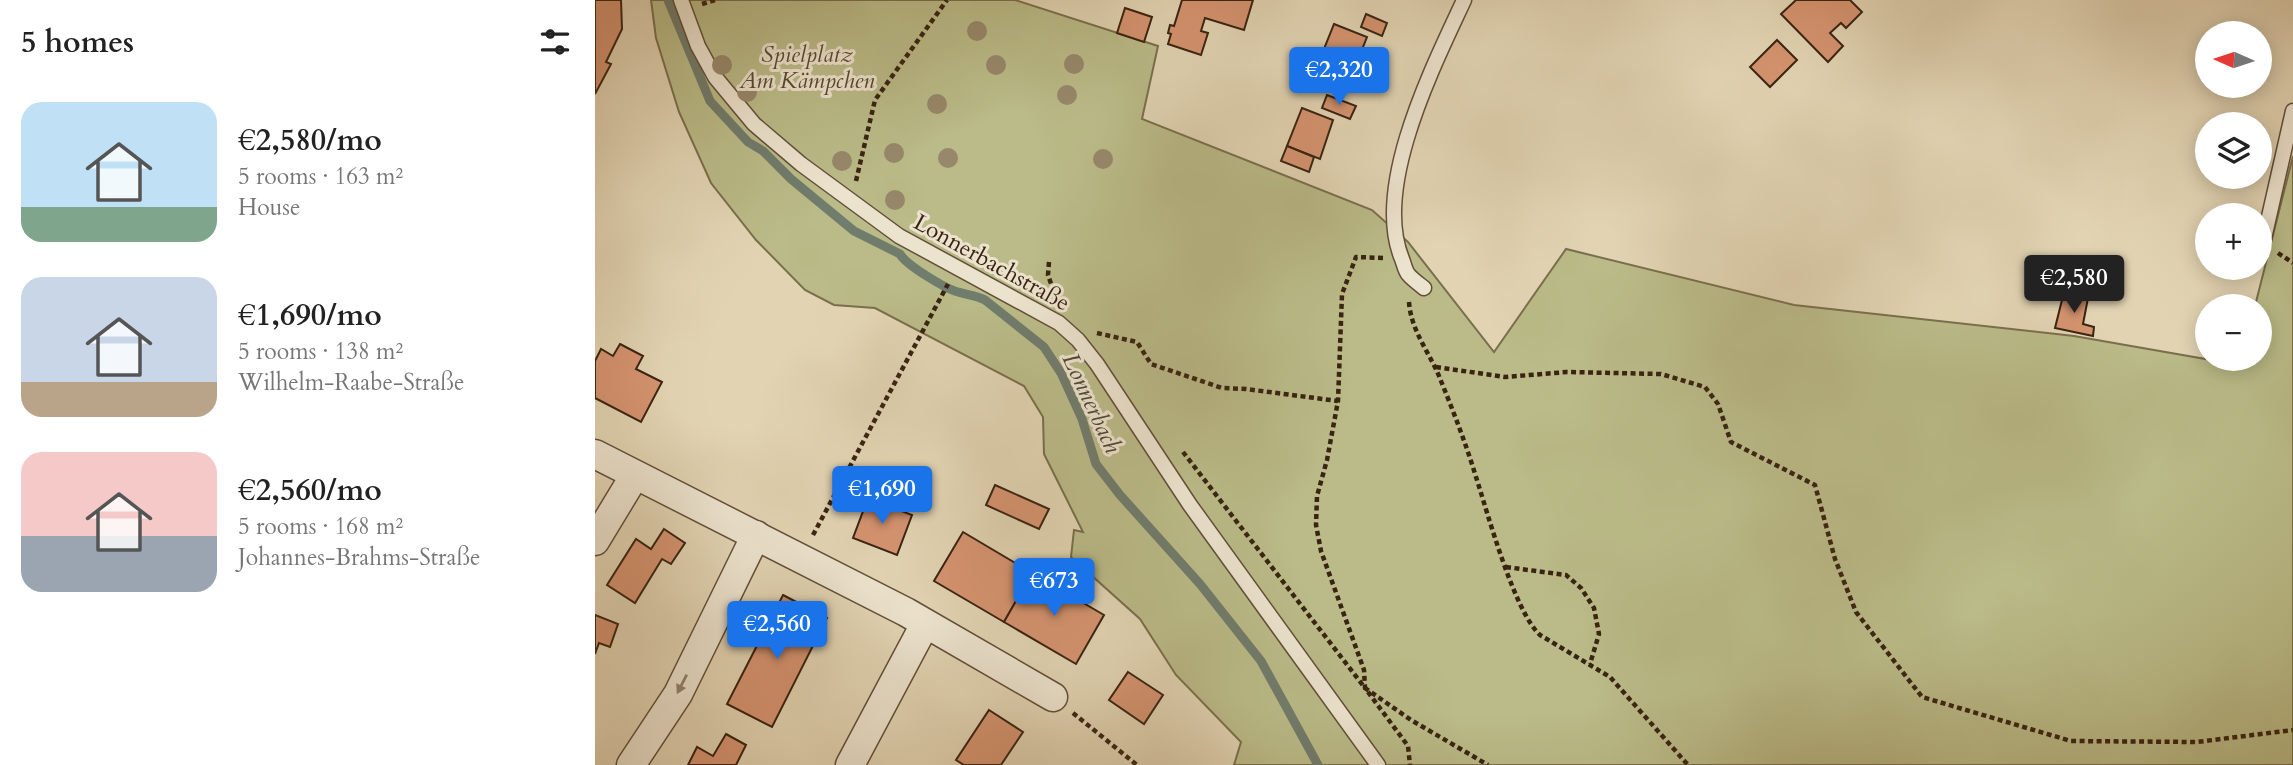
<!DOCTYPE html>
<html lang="en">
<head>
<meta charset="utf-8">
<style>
  :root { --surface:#fff; --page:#f2f2f2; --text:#222; --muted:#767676; --accent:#1a73e8 }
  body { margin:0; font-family:Cardo,serif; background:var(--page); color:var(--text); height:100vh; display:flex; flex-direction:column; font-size:26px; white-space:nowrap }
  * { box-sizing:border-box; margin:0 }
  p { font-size:23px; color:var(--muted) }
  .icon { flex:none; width:38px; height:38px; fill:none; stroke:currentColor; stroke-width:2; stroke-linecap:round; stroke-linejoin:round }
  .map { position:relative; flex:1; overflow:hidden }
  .sheet { display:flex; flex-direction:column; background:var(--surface); width:595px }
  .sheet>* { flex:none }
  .needle { width:46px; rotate:273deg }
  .tools { position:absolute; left:1600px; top:21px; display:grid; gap:14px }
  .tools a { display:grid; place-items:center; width:77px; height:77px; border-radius:50%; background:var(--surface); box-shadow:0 4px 18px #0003; font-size:35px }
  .price { position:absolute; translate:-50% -60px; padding:0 16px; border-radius:7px; background:var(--accent); color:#fff; font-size:23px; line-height:46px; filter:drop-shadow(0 2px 4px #0008) }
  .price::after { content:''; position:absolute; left:50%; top:42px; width:21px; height:16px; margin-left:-10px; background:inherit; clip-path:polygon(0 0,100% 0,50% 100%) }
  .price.on { background:#222; color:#fff }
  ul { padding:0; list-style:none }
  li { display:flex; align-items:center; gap:21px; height:175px; padding:0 21px }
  li span { display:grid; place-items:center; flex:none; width:196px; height:140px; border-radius:21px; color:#555 }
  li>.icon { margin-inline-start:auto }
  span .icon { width:84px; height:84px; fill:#fffc; stroke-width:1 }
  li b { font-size:30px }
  h2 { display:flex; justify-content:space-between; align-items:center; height:84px; padding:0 21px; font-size:30px }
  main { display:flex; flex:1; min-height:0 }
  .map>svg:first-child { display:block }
  .green { fill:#babb88; stroke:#7a6f4d; stroke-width:2 }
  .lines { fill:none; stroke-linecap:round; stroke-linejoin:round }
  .stream { stroke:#707c6c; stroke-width:9 }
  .building { fill:#d59470; stroke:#392312; stroke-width:2 }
  .service-casing { stroke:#634f3a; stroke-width:17 }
  .minor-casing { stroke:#634f3a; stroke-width:31 }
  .path { stroke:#392312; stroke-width:4.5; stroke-dasharray:5 3.5; stroke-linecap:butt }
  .service { stroke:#ece3ce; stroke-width:14 }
  .minor { stroke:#ece3ce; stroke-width:28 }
  .tree { fill:#97886b }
  .oneway { fill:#928370 }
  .labels { text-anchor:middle; stroke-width:6; stroke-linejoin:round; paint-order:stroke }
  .park-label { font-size:23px; font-style:italic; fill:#594930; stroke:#ece3ce }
  .street-label { font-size:23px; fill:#392312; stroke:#ece3ce }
  .water-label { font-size:24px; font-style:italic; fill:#504838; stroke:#ece3ce }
</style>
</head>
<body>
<main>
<section class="sheet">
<h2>5 homes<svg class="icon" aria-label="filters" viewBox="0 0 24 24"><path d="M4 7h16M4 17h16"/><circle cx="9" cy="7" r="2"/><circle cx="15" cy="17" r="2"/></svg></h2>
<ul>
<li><span style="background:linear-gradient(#bfe0f5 75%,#7fa58c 0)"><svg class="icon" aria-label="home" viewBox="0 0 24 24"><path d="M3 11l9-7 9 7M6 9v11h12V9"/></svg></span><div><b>€2,580/mo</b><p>5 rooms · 163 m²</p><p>House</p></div></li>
<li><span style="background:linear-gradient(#c9d6e8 75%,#b9a48a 0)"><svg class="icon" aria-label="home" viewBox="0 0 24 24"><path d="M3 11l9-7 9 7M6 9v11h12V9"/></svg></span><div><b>€1,690/mo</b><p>5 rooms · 138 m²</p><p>Wilhelm-Raabe-Straße</p></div></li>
<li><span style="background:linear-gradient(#f6c9c9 60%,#9aa5b1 0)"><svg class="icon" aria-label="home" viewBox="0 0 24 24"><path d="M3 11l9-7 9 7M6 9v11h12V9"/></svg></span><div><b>€2,560/mo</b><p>5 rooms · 168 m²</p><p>Johannes-Brahms-Straße</p></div></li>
</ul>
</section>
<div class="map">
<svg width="1698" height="765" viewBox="0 0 1698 765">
  <rect width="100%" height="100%" fill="#e2d4b3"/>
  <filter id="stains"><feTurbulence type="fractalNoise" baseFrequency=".00286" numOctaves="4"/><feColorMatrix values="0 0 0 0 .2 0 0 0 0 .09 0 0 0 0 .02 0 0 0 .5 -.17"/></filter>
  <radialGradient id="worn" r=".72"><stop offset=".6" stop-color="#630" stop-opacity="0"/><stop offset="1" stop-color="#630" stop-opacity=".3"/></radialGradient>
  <path class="green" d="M56,0H420L563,46L547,119L777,210L813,242L899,352L971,249L1199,305L1479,336L1645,365L1647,359H1664V306H1660L1698,156V765H639L646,742L581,675L545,619L476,557L479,530L488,532L449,454L448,417L429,386L280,308L239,305L210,290L161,240L116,183L84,112L61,38Z"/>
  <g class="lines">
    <path class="stream" d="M73,0L115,101L153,142L168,151L196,179L259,231L305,254C311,265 351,289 363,292C372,295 381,295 390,300L449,347L466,373L487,419L501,464L525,495L605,584L666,661L723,765"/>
  </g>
  <g class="building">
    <path d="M0,0H26L27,29L11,62L16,64L0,94Z"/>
    <path d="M587,0H658L649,30L610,18L606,31L613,33L606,55L573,44L576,34L573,33L575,25L579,26Z"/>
    <path d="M1201,0H1255L1267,12L1251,28L1246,23L1235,33L1248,46L1233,62L1186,14Z"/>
    <path d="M530,8L557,17L549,42L522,33Z"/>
    <path d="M771,14L792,23L787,36L766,27Z"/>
    <path d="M739,24L772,37L756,77L723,64Z"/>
    <path d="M1182,40L1202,60L1175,87L1155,67Z"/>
    <path d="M732,95L761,106L755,119L727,108Z"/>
    <path d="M707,108L738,120L725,159L692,146Z"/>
    <path d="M692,146L719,157L714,172L686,161Z"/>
    <path d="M1469,292L1493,298L1488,324L1499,327L1498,336L1460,328Z"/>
    <path d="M25,344L48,356L41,369L67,382L46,422L0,398V361L6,349L18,356Z"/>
    <path d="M400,485L454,509L444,529L391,505Z"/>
    <path d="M273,498L317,515L302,555L258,538Z"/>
    <path d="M69,529L90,543L76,564L67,559L40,603L12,585L41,539L56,549Z"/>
    <path d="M368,532L437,573L409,622L339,581Z"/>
    <path d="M437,573L509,615L481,664L409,622Z"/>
    <path d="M188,595L232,618L177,727L132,704Z"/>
    <path d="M0,615L23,624L15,647L4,643L0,654Z"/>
    <path d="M533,672L568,695L549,724L514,700Z"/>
    <path d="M394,710L428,732L406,765H369L361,760Z"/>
    <path d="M131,734L151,745L141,765H93L102,747L118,756Z"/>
  </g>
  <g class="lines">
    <defs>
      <g id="service">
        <path d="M86,0L103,46L120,77L159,124L206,164L304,236L464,323L483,340L502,364L595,505L783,765"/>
        <path d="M1668,243L1698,111"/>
        <path d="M829,288C824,284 817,279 813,274C810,270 809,264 807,259C777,187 838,67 869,0"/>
      </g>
      <g id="minor">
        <path d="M0,454L311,612L458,697"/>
        <path d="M0,541L40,475"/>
        <path d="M36,765L83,694L161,535"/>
        <path d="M255,765L330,624"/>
      </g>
    </defs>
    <use href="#service" class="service-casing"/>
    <use href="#minor" class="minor-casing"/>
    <g class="path">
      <path d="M107,4L120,0"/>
      <path d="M261,181L280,100L352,0"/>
      <path d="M1683,253L1698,263"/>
      <path d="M788,258L761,257L747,294L743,401L732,460L722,496L721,525L726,551L769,670L770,688L813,746L815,765"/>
      <path d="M454,262L453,275L461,298"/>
      <path d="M814,302C816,332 836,354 846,381C859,413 871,444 881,477C893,514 919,611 945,635L1015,677L1093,765"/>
      <path d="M502,333L542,342L556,364L627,388L651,389L743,401"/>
      <path d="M841,367L910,377L972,372L1066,374L1110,387L1123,404L1136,442L1220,485L1240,559L1261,612L1327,697L1476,741L1602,742L1698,730"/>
      <path d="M588,452L770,688L816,720L893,765"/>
      <path d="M218,535L353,284"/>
      <path d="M911,567L971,575L986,588L999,608L1004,634L995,664"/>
      <path d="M478,713L542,765"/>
    </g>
    <use href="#service" class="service"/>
    <use href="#minor" class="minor"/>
  </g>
  <g class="tree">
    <circle cx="382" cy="31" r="10"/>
    <circle cx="479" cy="64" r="10"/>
    <circle cx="127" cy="65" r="10"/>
    <circle cx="401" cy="65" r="10"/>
    <circle cx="152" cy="92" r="10"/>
    <circle cx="472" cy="95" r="10"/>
    <circle cx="342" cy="104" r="10"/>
    <circle cx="299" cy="153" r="10"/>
    <circle cx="353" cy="158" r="10"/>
    <circle cx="508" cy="159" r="10"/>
    <circle cx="247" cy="161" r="10"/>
    <circle cx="300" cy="200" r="10"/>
  </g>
  <defs><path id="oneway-solid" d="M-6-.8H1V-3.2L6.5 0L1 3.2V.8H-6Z" transform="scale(1.75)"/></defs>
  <use class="oneway" href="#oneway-solid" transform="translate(87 684) rotate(117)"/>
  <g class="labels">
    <g class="park-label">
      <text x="212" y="62">Spielplatz<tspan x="212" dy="26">Am Kämpchen</tspan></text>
    </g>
    <g class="street-label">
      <text transform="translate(397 262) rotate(29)" y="8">Lonnerbachstraße</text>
    </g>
    <g class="water-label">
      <text transform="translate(497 403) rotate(65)" y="8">Lonnerbach</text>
    </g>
  </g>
  <rect width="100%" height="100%" filter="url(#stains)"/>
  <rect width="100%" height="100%" fill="url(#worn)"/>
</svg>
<div class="tools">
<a><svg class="needle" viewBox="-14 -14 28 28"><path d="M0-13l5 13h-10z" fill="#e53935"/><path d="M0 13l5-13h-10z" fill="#767676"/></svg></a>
<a><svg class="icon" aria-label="layers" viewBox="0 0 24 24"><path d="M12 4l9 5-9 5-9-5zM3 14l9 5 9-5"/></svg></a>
<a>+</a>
<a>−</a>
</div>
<b class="price" style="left:744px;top:107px">€2,320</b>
<b class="price on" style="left:1479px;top:315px">€2,580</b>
<b class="price" style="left:287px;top:526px">€1,690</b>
<b class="price" style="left:459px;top:618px">€673</b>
<b class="price" style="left:182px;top:661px">€2,560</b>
</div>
</main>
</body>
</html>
